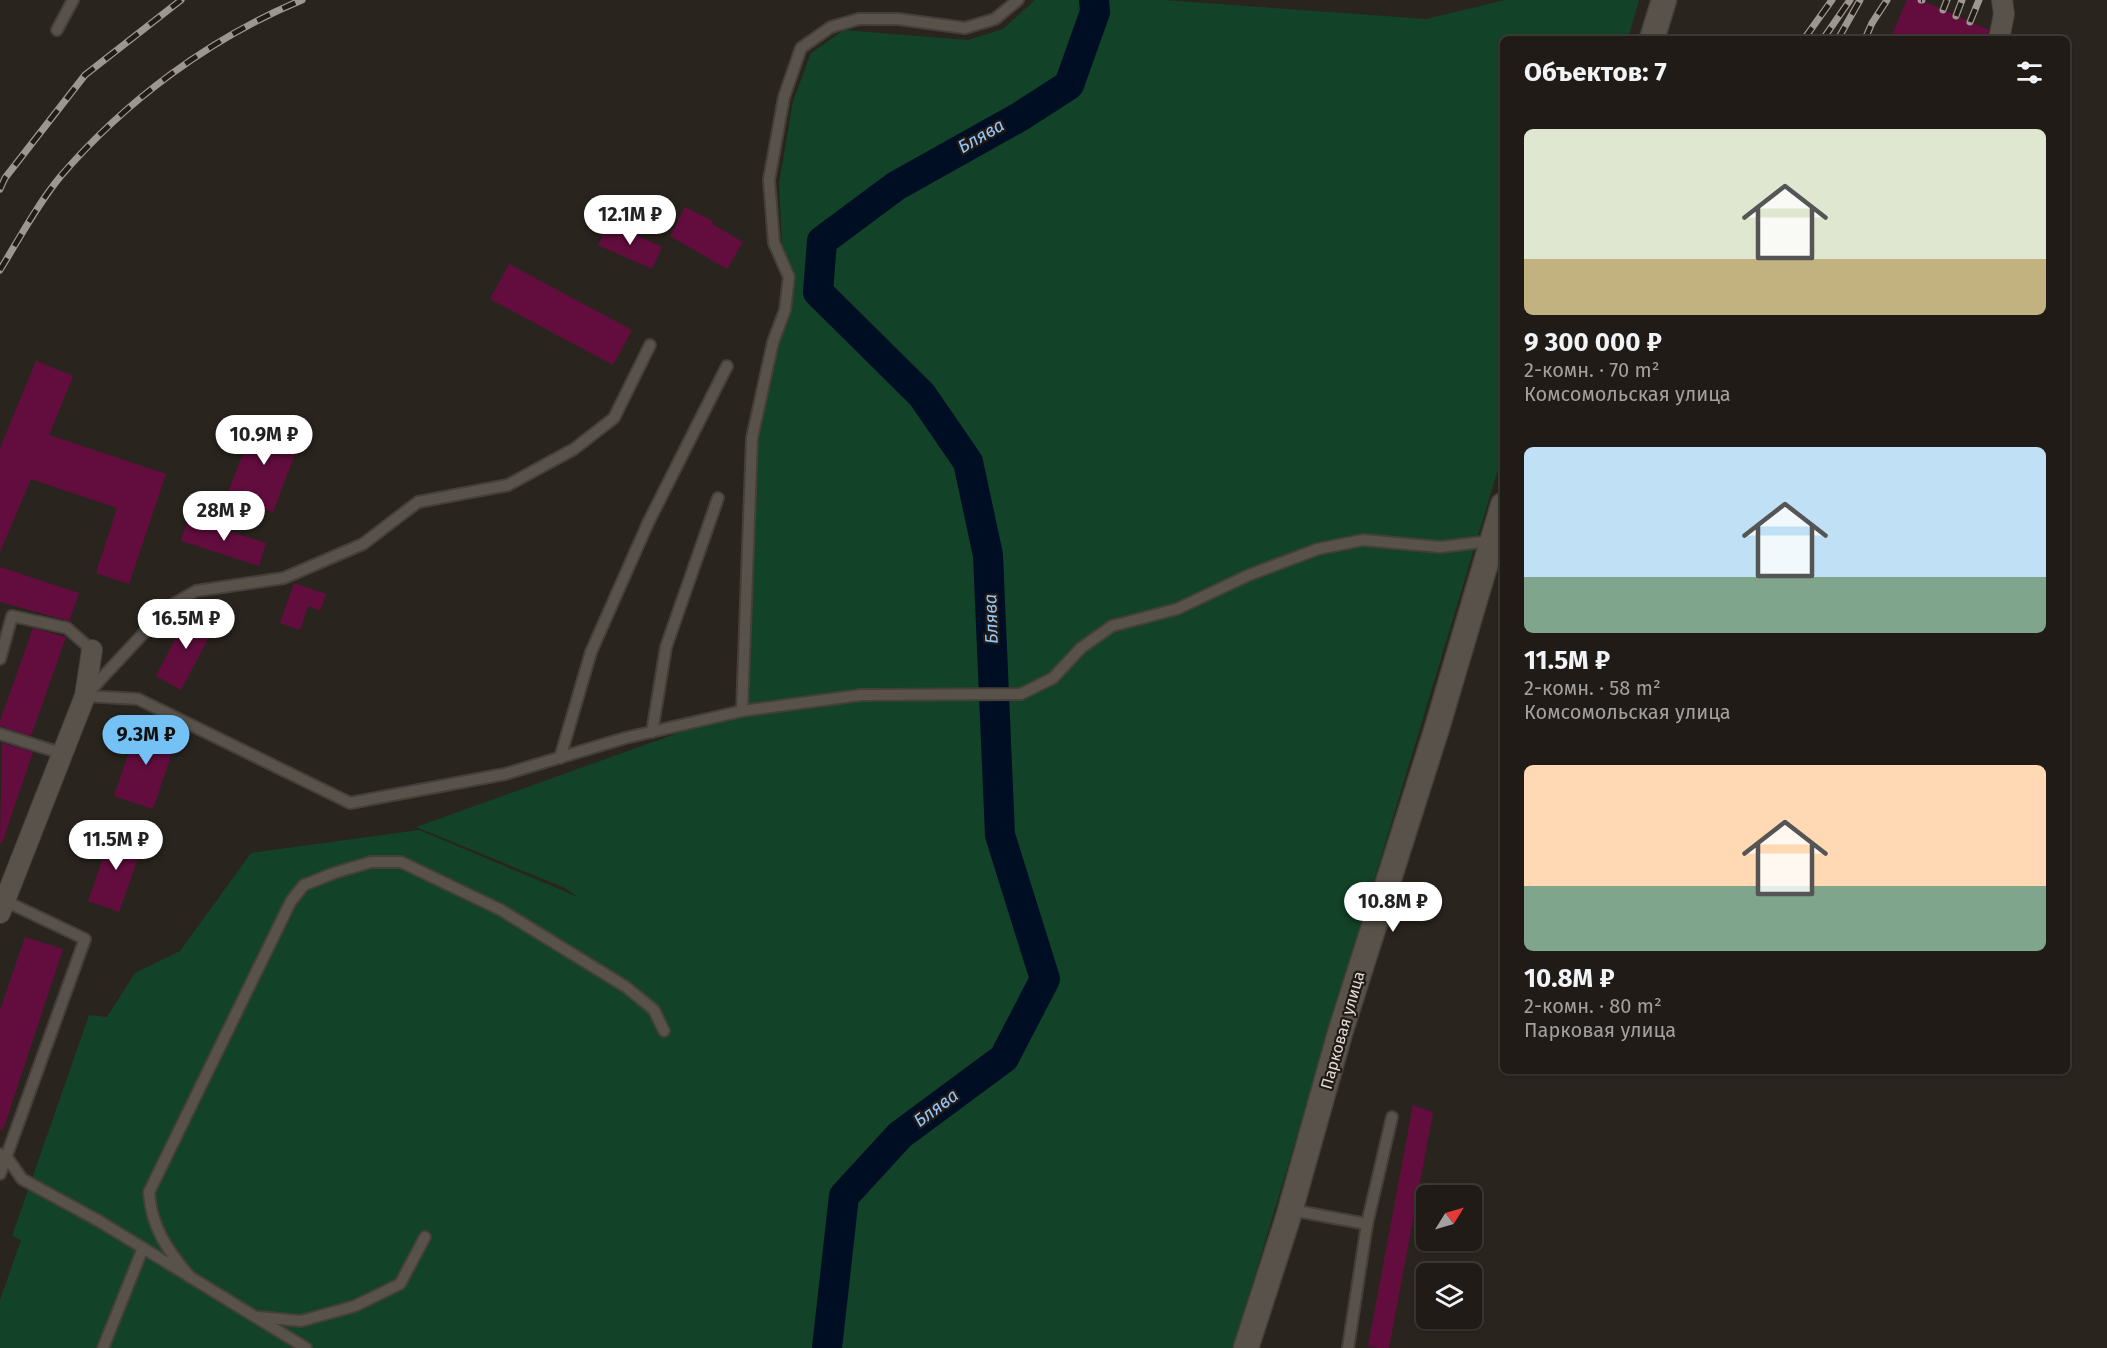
<!DOCTYPE html>
<html lang="ru">
<head>
<meta charset="utf-8">
<style>
  :root { --surface:#201b16; --page:#28241f; --text:#f1f3f6; --muted:#a2a1a1; --line:#3d3935; --accent:#73c1f5 }
  body { margin:0; font-family:"Fira Sans",sans-serif; background:var(--page); color:var(--text); height:100vh; display:flex; flex-direction:column; font-size:22px; white-space:nowrap }
  * { box-sizing:border-box; margin:0 }
  p { font-size:20px; color:var(--muted) }
  .icon { flex:none; width:33px; height:33px; fill:none; stroke:currentColor; stroke-width:2; stroke-linecap:round; stroke-linejoin:round }
  .map { position:relative; flex:1; overflow:hidden }
  .details { position:absolute; left:1500px; top:36px; width:570px; height:1038px; display:flex; flex-direction:column; background:var(--surface); border-radius:9px; box-shadow:0 2px 4px #0004,0 0 0 2px var(--line) }
  .details>* { flex:none }
  .needle { width:39px; rotate:53deg }
  .fabs { position:absolute; left:1416px; top:1185px; display:grid; gap:12px }
  .fabs a { display:grid; place-items:center; width:66px; height:66px; border-radius:9px; background:var(--surface); box-shadow:0 2px 4px #0004,0 0 0 2px var(--line); font-size:30px }
  .price { position:absolute; translate:-50% -51px; padding:0 14px; border-radius:21px; background:#fff; color:#222; font-size:20px; line-height:39px; filter:drop-shadow(0 2px 3px #0008) }
  .price::after { content:''; position:absolute; left:50%; top:36px; width:18px; height:14px; margin-left:-9px; background:inherit; clip-path:polygon(0 0,100% 0,50% 100%) }
  .price.current { background:var(--accent); color:#111 }
  ul { padding:0; list-style:none }
  li { display:grid; align-content:center; gap:12px; height:318px; padding:0 24px }
  li span { display:grid; place-items:center; height:186px; border-radius:9px; color:#555 }
  li>.icon { margin-inline-start:auto }
  span .icon { width:108px; height:108px; fill:#fffc; stroke-width:1 }
  li b { font-size:26px }
  h2 { display:flex; justify-content:space-between; align-items:center; height:72px; padding:0 24px; font-size:26px }
  .map>svg:first-child { display:block }
  .green { fill:#124227 }
  .lines { fill:none; stroke-linecap:round; stroke-linejoin:round }
  .river { stroke:#000e23; stroke-width:30 }
  .building { fill:#630d3f }
  .service-casing { stroke:#443f3a; stroke-width:14 }
  .minor-casing { stroke:#443f3a; stroke-width:22 }
  .tertiary-casing { stroke:#443f3a; stroke-width:27 }
  .service { stroke:#59524b; stroke-width:10 }
  .minor { stroke:#59524b; stroke-width:20 }
  .tertiary { stroke:#59524b; stroke-width:24 }
  .rail-casing { stroke:#9d9792; stroke-width:7 }
  .rail { stroke:#211a15; stroke-width:4.5; stroke-dasharray:14; stroke-linecap:butt }
  .labels { text-anchor:middle; stroke-width:4.5; stroke-linejoin:round; paint-order:stroke }
  .street-label { font-size:16px; fill:#e1dcd8; stroke:#211a15 }
  .water-label { font-size:18px; font-style:italic; fill:#93c6fc; stroke:#211a15 }
</style>
</head>
<body>
<div class="map">
<svg width="2107" height="1348" viewBox="0 0 2107 1348">
  <rect width="100%" height="100%" fill="#2a241e"/>
  <path class="green" d="M1035,0H1164L1426,19L1505,0H1639L1628,39H1503V453L1233,1348H0V1300L21,1240L12,1236L89,1015L107,1017L135,973L180,951L251,853L419,830L578,897L565,888L416,827L742,710L752,438L796,279L782,246L779,184L793,101L811,53L844,30L968,40L1003,29Z"/>
  <g class="lines">
    <path class="river" d="M827,1348L844,1196L900,1135L1004,1058L1045,979L1000,835L988,555L968,462L922,395L818,292L822,241L896,186L1021,116L1069,85L1095,12L1094,0"/>
  </g>
  <g class="building">
    <path d="M1907,0H1921L1989,30L1987,39H1890Z"/>
    <path d="M685,207L713,221L712,224L743,242L727,269L670,236Z"/>
    <path d="M609,222L662,247L652,269L598,245Z"/>
    <path d="M509,264L632,330L613,365L490,299Z"/>
    <path d="M36,361L73,376L49,435L166,474L129,584L96,573L117,508L31,479L0,552V448Z"/>
    <path d="M256,420L301,438L273,512L227,495Z"/>
    <path d="M188,518L266,543L259,566L181,541Z"/>
    <path d="M0,567L79,593L69,621L0,602Z"/>
    <path d="M294,583L326,594L320,611L308,606L300,630L280,623Z"/>
    <path d="M190,611L216,624L181,690L156,676Z"/>
    <path d="M33,628L66,637L31,736L0,726V721Z"/>
    <path d="M139,722L178,735L153,809L114,796Z"/>
    <path d="M2,743L33,752L2,843H0Z"/>
    <path d="M113,830L144,841L119,912L88,901Z"/>
    <path d="M25,937L63,949L3,1130L0,1129V1010Z"/>
    <path d="M1413,1105L1433,1112L1389,1348H1379L1368,1346Z"/>
  </g>
  <g class="lines">
    <defs>
      <g id="service">
        <path d="M57,30L73,0"/>
        <path d="M0,659L12,616L67,628L92,650"/>
        <path d="M87,694L168,607L196,591L284,578L363,544L418,502L508,485L574,449L614,418L650,345"/>
        <path d="M85,696L138,699L350,803L505,774L625,738L742,711L861,695L1021,694L1053,678L1081,648L1112,626L1177,609L1249,575L1318,549L1363,540L1440,547L1491,541"/>
        <path d="M742,711L752,438L773,342L785,310L789,277L774,243L769,180L784,97L801,48L831,27L859,19H898L965,28L995,19L1018,0"/>
        <path d="M652,732L666,647L718,498"/>
        <path d="M0,734L64,754"/>
        <path d="M560,758L591,652L648,523L727,366"/>
        <path d="M0,1154L6,1156L22,1179L99,1221L306,1348"/>
        <path d="M0,1174L85,939L3,900"/>
        <path d="M1291,1210L1367,1224"/>
        <path d="M190,1277C168,1251 151,1227 149,1192L291,901L304,885L334,873L371,862H401L501,910L626,987L654,1010L664,1031"/>
        <path d="M258,1317L301,1321L355,1306L400,1284L425,1237"/>
        <path d="M103,1348L143,1248"/>
        <path d="M1348,1348L1367,1224L1392,1117"/>
      </g>
      <g id="minor">
        <path d="M1999,39L2004,14L2002,0"/>
        <path d="M0,913L85,696L92,650"/>
      </g>
      <g id="tertiary">
        <path d="M1652,39L1664,0"/>
        <path d="M1246,1348L1288,1218L1340,1033L1437,728L1503,505"/>
      </g>
    </defs>
    <use href="#service" class="service-casing"/>
    <use href="#minor" class="minor-casing"/>
    <use href="#tertiary" class="tertiary-casing"/>
    <use href="#service" class="service"/>
    <use href="#minor" class="minor"/>
    <use href="#tertiary" class="tertiary"/>
    <defs>
      <g id="rail">
        <path d="M1921,0H1922"/>
        <path d="M1943,10L1947,0"/>
        <path d="M1956,16L1962,0"/>
        <path d="M1970,22L1979,0"/>
        <path d="M1804,39L1832,0"/>
        <path d="M1823,39L1850,0"/>
        <path d="M1838,39L1860,0"/>
        <path d="M1865,39L1872,23L1887,0"/>
        <path d="M0,189L5,178L85,75L181,0"/>
        <path d="M0,270C19,239 37,205 60,177C125,101 210,38 302,0"/>
      </g>
    </defs>
    <use href="#rail" class="rail-casing"/>
    <use href="#rail" class="rail"/>
  </g>
  <g class="labels">
    <g class="street-label">
      <text transform="translate(1342 1030) rotate(-74)" y="6">Парковая улица</text>
    </g>
    <g class="water-label">
      <text transform="translate(981 136) rotate(-30)" y="6">Блява</text>
      <text transform="translate(991 619) rotate(-92)" y="6">Блява</text>
      <text transform="translate(936 1108) rotate(-37)" y="6">Блява</text>
    </g>
  </g>
</svg>
<div class="fabs">
<a><svg class="needle" viewBox="-14 -14 28 28"><path d="M0-13l5 13h-10z" fill="#e53935"/><path d="M0 13l5-13h-10z" fill="#a2a1a1"/></svg></a>
<a><svg class="icon" aria-label="layers" viewBox="0 0 24 24"><path d="M12 4l9 5-9 5-9-5zM3 14l9 5 9-5"/></svg></a>
</div>
<b class="price" style="left:630px;top:246px">12.1M ₽</b>
<b class="price" style="left:264px;top:466px">10.9M ₽</b>
<b class="price" style="left:224px;top:542px">28M ₽</b>
<b class="price" style="left:186px;top:650px">16.5M ₽</b>
<b class="price current" style="left:146px;top:766px">9.3M ₽</b>
<b class="price" style="left:116px;top:871px">11.5M ₽</b>
<b class="price" style="left:1393px;top:933px">10.8M ₽</b>
<section class="details">
<h2>Объектов: 7<svg class="icon" aria-label="filters" viewBox="0 0 24 24"><path d="M4 7h16M4 17h16"/><circle cx="9" cy="7" r="2"/><circle cx="15" cy="17" r="2"/></svg></h2>
<ul>
<li><span style="background:linear-gradient(#dfe7d0 70%,#c2b280 0)"><svg class="icon" aria-label="home" viewBox="0 0 24 24"><path d="M3 11l9-7 9 7M6 9v11h12V9"/></svg></span><div><b>9 300 000 ₽</b><p>2-комн. · 70 m²</p><p>Комсомольская улица</p></div></li>
<li><span style="background:linear-gradient(#bfe0f5 70%,#7fa58c 0)"><svg class="icon" aria-label="home" viewBox="0 0 24 24"><path d="M3 11l9-7 9 7M6 9v11h12V9"/></svg></span><div><b>11.5M ₽</b><p>2-комн. · 58 m²</p><p>Комсомольская улица</p></div></li>
<li><span style="background:linear-gradient(#ffd9b3 65%,#7fa58c 0)"><svg class="icon" aria-label="home" viewBox="0 0 24 24"><path d="M3 11l9-7 9 7M6 9v11h12V9"/></svg></span><div><b>10.8M ₽</b><p>2-комн. · 80 m²</p><p>Парковая улица</p></div></li>
</ul>
</section>
</div>
</body>
</html>
